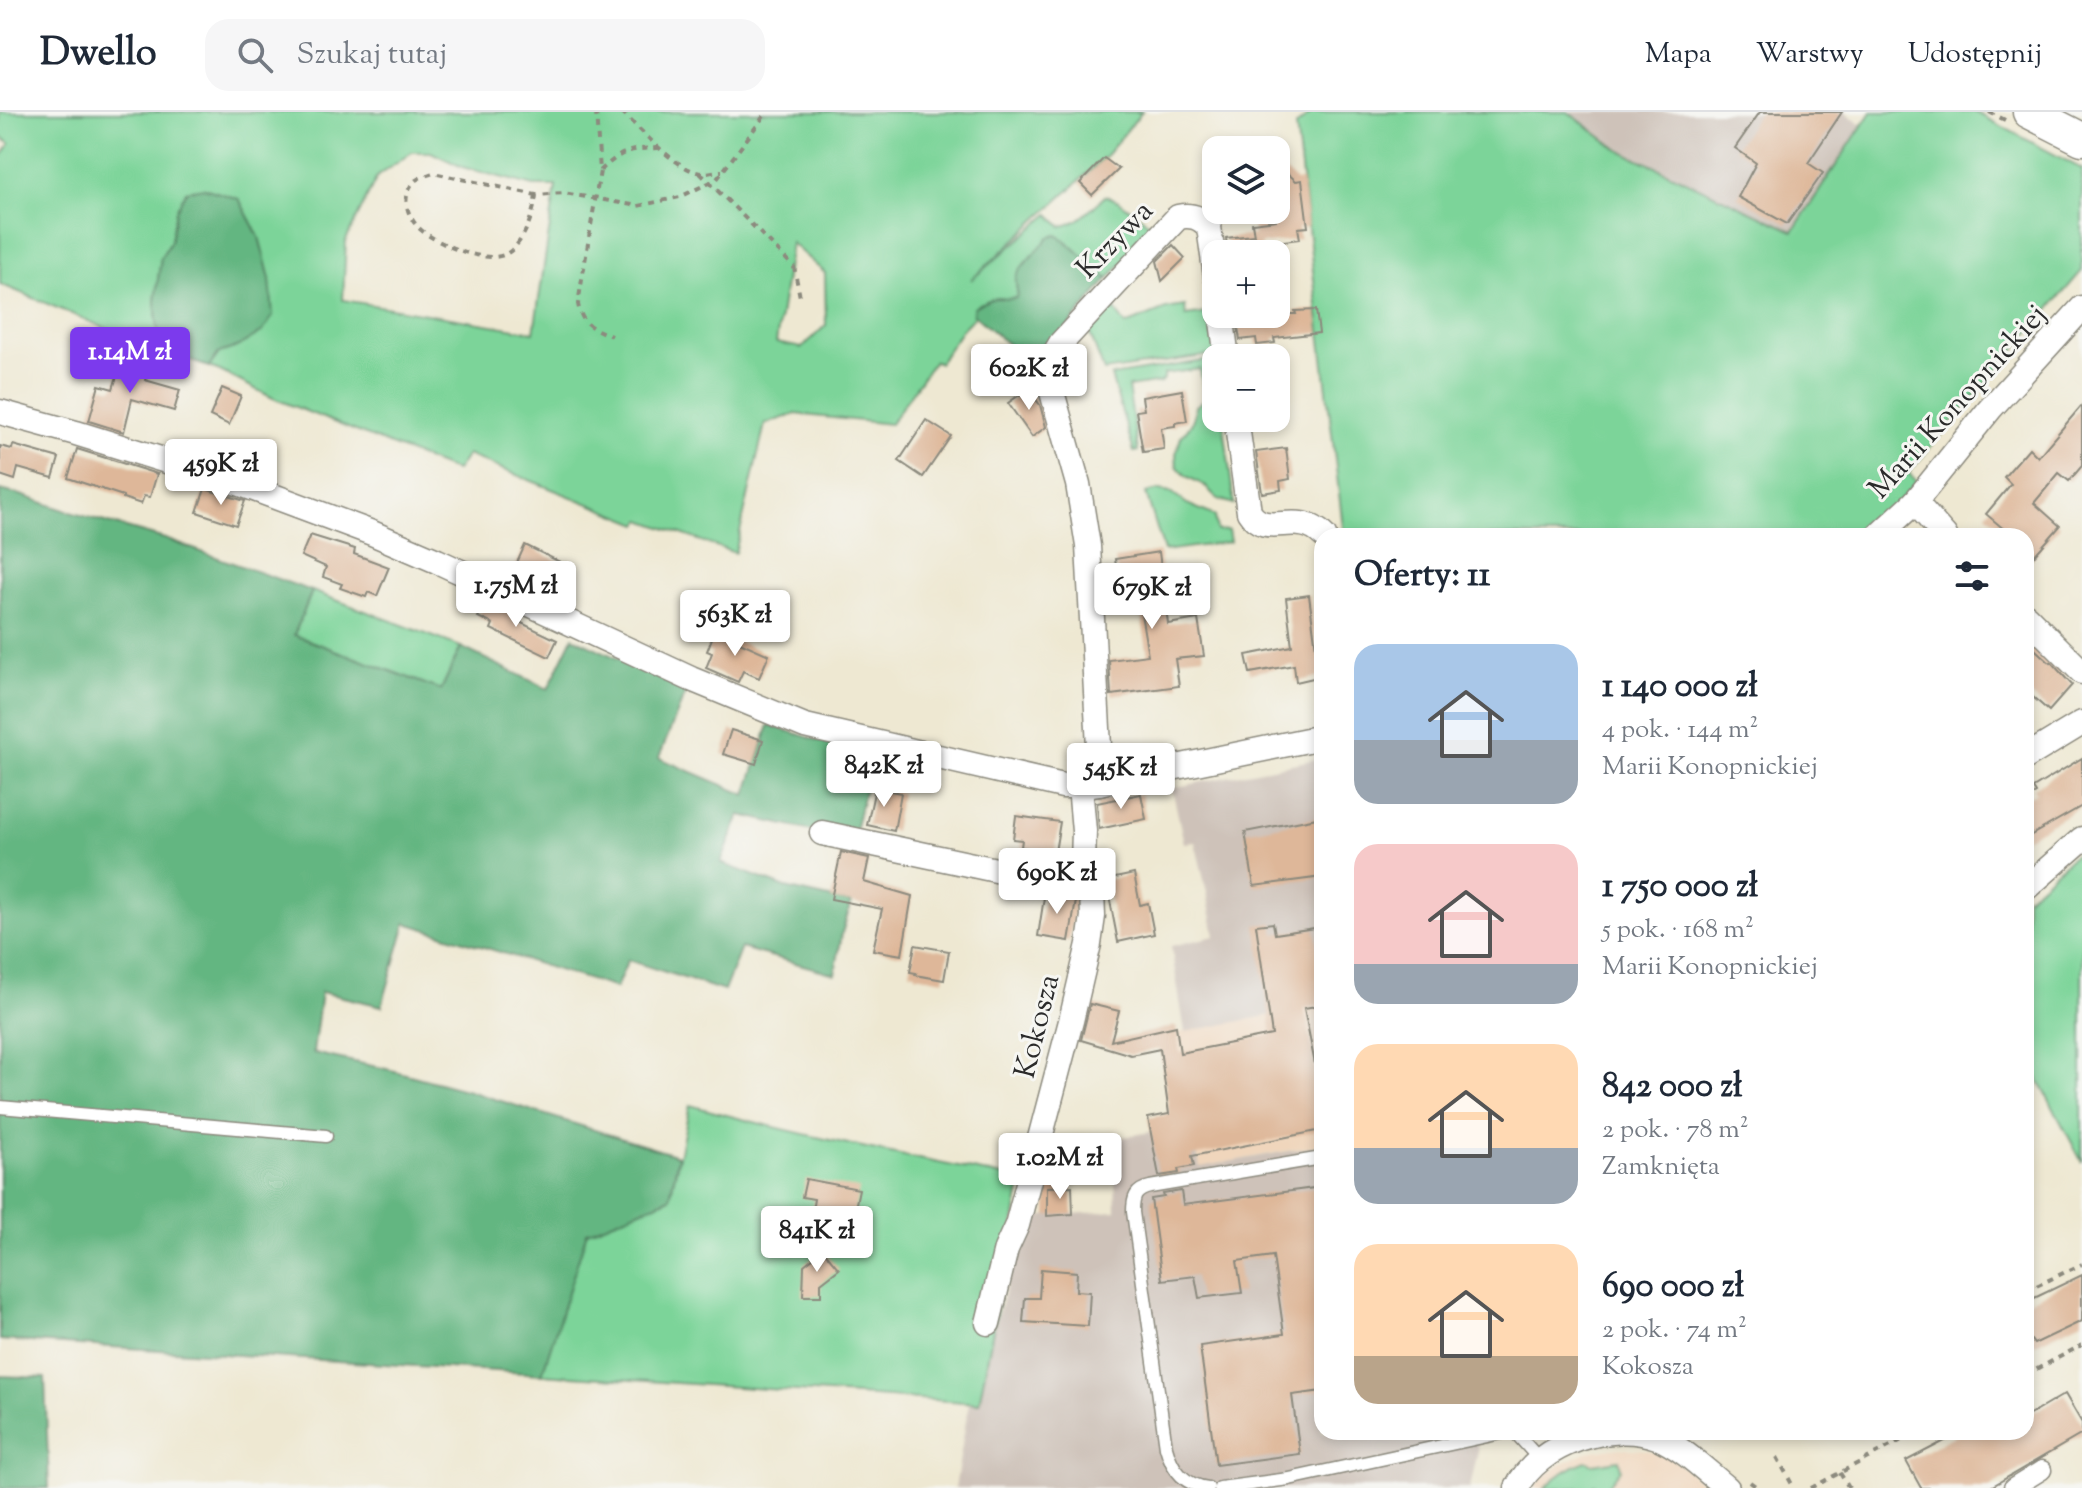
<!DOCTYPE html>
<html lang="pl">
<head>
<meta charset="utf-8">
<style>
  :root { --surface:#fff; --page:#f6f6f7; --text:#1f2937; --muted:#747a83; --line:#e0e1e3; --accent:#7c3aed }
  body { margin:0; font-family:"Sorts Mill Goudy",serif; background:var(--page); color:var(--text); height:100vh; display:flex; flex-direction:column; font-size:30px; white-space:nowrap }
  * { box-sizing:border-box; margin:0 }
  p { font-size:26px; color:var(--muted) }
  .icon { flex:none; width:44px; height:44px; fill:none; stroke:currentColor; stroke-width:2; stroke-linecap:round; stroke-linejoin:round }
  .map { position:relative; flex:1; overflow:hidden }
  .details { position:absolute; left:1314px; top:416px; width:720px; height:912px; display:flex; flex-direction:column; background:var(--surface); border-radius:24px; box-shadow:0 4px 12px #0003 }
  .details>* { flex:none }
  .controls { position:absolute; left:1202px; top:24px; display:grid; gap:16px }
  .controls a { display:grid; place-items:center; width:88px; height:88px; border-radius:16px; background:var(--surface); box-shadow:0 4px 12px #0003; font-size:40px }
  .price { position:absolute; translate:-50% -68px; padding:0 18px; border-radius:8px; background:#fff; color:#222; font-size:26px; line-height:52px; filter:drop-shadow(0 2px 4px #0008) }
  .price::after { content:''; position:absolute; left:50%; top:48px; width:24px; height:18px; margin-left:-12px; background:inherit; clip-path:polygon(0 0,100% 0,50% 100%) }
  .price.selected { background:var(--accent); color:#fff }
  ul { padding:0; list-style:none }
  li { display:flex; align-items:center; gap:24px; height:200px; padding:0 40px }
  li span { display:grid; place-items:center; flex:none; width:224px; height:160px; border-radius:24px; color:#555 }
  li>.icon { margin-inline-start:auto }
  span .icon { width:96px; height:96px; fill:#fffc; stroke-width:1 }
  li b { font-size:34px }
  h2 { display:flex; justify-content:space-between; align-items:center; height:96px; padding:0 40px; font-size:34px }
  header { display:flex; align-items:center; gap:48px; box-sizing:border-box; height:112px; padding:0 40px; background:var(--surface); border-bottom:2px solid var(--line) }
  header strong { font-size:38px }
  nav { display:flex; gap:44px; margin-inline-start:auto; font-size:28px }
  .search { width:560px; height:72px; background:var(--page); display:flex; align-items:center; gap:20px; box-sizing:border-box; padding:0 28px; border-radius:24px; color:var(--muted); font-size:30px }
  .map>svg:first-child { display:block }
  .built { fill:#f0d6bc }
  .industrial { fill:#cec2b9 }
  .green { fill:#7bd499; stroke:#538062; stroke-width:2; fill-rule:evenodd }
  .forest { fill:#64b681; stroke:#487056; stroke-width:2 }
  .building { fill:#deb799 }
  .lines { fill:none; stroke-linecap:round; stroke-linejoin:round }
  .service-casing { stroke:#8c8a7e; stroke-width:15 }
  .pedestrian-casing { stroke:#8c8a7e; stroke-width:21 }
  .minor-casing { stroke:#8c8a7e; stroke-width:27 }
  .secondary-casing { stroke:#8c8a7e; stroke-width:35 }
  .path { stroke:#8c8a7e; stroke-width:4; stroke-dasharray:6 6; stroke-linecap:butt }
  .service { stroke:#fff; stroke-width:12 }
  .pedestrian { stroke:#fff; stroke-width:18 }
  .minor { stroke:#fff; stroke-width:24 }
  .secondary { stroke:#fff; stroke-width:32 }
  .labels { text-anchor:middle; stroke-width:6; stroke-linejoin:round; paint-order:stroke }
  .street-label { font-size:30px; fill:#2b2b2b; stroke:#f6f6f2 }
</style>
</head>
<body>
<header>
<strong>Dwello</strong>
<div class="search"><svg class="icon" aria-label="search" viewBox="0 0 24 24"><circle cx="10" cy="10" r="6"/><path d="M15 15l6 6"/></svg>Szukaj tutaj</div>
<nav><a>Mapa</a><a>Warstwy</a><a>Udostępnij</a></nav>
</header>
<div class="map">
<svg width="2082" height="1376" viewBox="0 0 2082 1376">
  <rect width="100%" height="100%" fill="#f6f6f2"/>
  <filter id="ink" filterUnits="userSpaceOnUse"><feTurbulence type="fractalNoise" baseFrequency=".0125" numOctaves="2"/><feDisplacementMap in="SourceGraphic" scale="16" xChannelSelector="R" yChannelSelector="G"/><feConvolveMatrix kernelMatrix="1 2 1 2 8 2 1 2 1" color-interpolation-filters="sRGB"/></filter>
  <filter id="wash" filterUnits="userSpaceOnUse"><feTurbulence type="fractalNoise" baseFrequency=".006" numOctaves="4" result="noise"/><feDisplacementMap in="SourceGraphic" scale="32" xChannelSelector="R" yChannelSelector="G"/><feGaussianBlur stdDeviation="1.8" result="paint"/><feColorMatrix in="noise" values="0 0 0 0 0 0 0 0 0 0 0 0 0 0 0 0 0 1.4 0 .05"/><feComposite in="paint" operator="in"/></filter>
  <g filter="url(#wash)">
    <rect width="100%" height="100%" fill="#eee8d2"/>
    <g class="built">
      <path d="M1322,893V1032L1200,1055L1177,921Z"/>
      <path d="M1613,1336L1646,1338L1670,1345L1709,1376H1535L1541,1367L1563,1351L1587,1340Z"/>
    </g>
    <g class="industrial">
      <path d="M1568,0H1844L1862,13L1793,119L1619,38Z"/>
      <path d="M1322,646V893L1185,920L1171,834L1215,824L1207,780L1195,730L1184,731L1172,676Z"/>
      <path d="M1191,1012L1200,1055L1322,1033V1320H1474L1478,1338L1470,1376H955L969,1291H979L993,1220L1027,1105L1116,1099L1114,1027Z"/>
    </g>
    <g class="green">
      <path d="M0,0H1142L1104,46L971,168L1049,102L1061,114C1078,113 1093,95 1105,84L1119,89L1154,115L1108,167L1064,127L1050,125C1042,134 1018,155 1016,167C1015,175 1019,178 1016,186C994,191 991,180 973,202L975,204L963,216L939,251L934,249L890,312L795,302L765,312L735,441L642,408L639,412L467,343L456,359L273,286L220,259L209,255L219,241L237,235L270,167L259,125L239,87L176,98L171,129L161,145L155,189L160,239L0,172V47L10,32L0,24ZM412,40H431L462,55L534,74H556L534,220L343,188L346,128L377,65ZM791,131L825,161L826,213L802,236L776,231Z"/>
      <path d="M1313,0H1568L1619,38L1793,119L1871,0H1975L2082,57V159L1908,361L1917,369L1888,402L1861,424H1344L1296,14Z"/>
      <path d="M1109,190L1126,213L1166,197L1185,194L1186,204L1214,200L1220,242L1104,259L1087,214Z"/>
      <path d="M1216,247V306H1223L1234,392L1218,387L1204,373L1186,364L1177,354L1176,342L1181,325L1192,311L1196,294L1205,287L1200,257L1164,262V267L1161,270L1128,275L1138,339L1134,340L1111,264Z"/>
      <path d="M1159,378L1171,380L1187,392L1215,404L1217,419L1228,418L1230,430L1164,439L1146,381Z"/>
      <path d="M312,479L461,535L441,578L294,523Z"/>
      <path d="M2082,736V1050L2026,944V786Z"/>
      <path d="M690,993C799,1024 911,1045 1022,1068L979,1291L542,1262L587,1119L670,1086Z"/>
      <path d="M1619,1348L1621,1357L1606,1376H1599L1594,1372L1590,1376H1545C1557,1363 1569,1355 1586,1349L1593,1352Z"/>
    </g>
    <g class="forest">
      <path d="M204,76L239,87L259,125L270,167L273,204L263,219L237,235L219,241L209,255L160,239L155,189L161,145L171,129L176,98L186,79Z"/>
      <path d="M1056,123L1064,127L1108,167L1046,241L1030,249L1022,245L973,202L974,195C981,191 990,186 998,186C1005,186 1008,188 1016,186C1019,178 1015,174 1016,167C1018,155 1042,134 1050,125Z"/>
      <path d="M0,378L21,383L70,400L165,427L312,479L294,523L441,578L461,535L548,577L573,525L686,579L659,646L746,683L769,613L872,645L853,728L740,703L721,751L786,776L851,791L842,821L835,862L741,836L724,879L628,848L616,876L406,811L382,894L321,880L313,941L391,958L469,979L678,1044L670,1086L587,1120L542,1262L0,1228Z"/>
      <path d="M0,1264L45,1266L49,1376H0Z"/>
    </g>
    <g id="blocks">
      <g class="building">
        <path d="M1760,0H1842L1808,51L1823,61L1787,112L1738,85L1756,51L1735,36Z"/>
        <path d="M1104,46L1119,57L1092,83L1080,71Z"/>
        <path d="M1276,51L1296,69L1302,68L1308,115L1298,116L1300,127L1260,132L1261,142H1228L1226,126L1254,123L1252,111L1276,108Z"/>
        <path d="M1173,133L1185,146L1162,169L1157,149Z"/>
        <path d="M1316,198L1319,221L1274,226L1275,231L1257,233L1256,226L1240,228L1236,202H1296L1295,199Z"/>
        <path d="M124,242L150,250L145,268L180,278L174,299L132,287L124,320L89,309L99,273L113,277Z"/>
        <path d="M222,276L241,284L229,313L210,304Z"/>
        <path d="M1028,277L1040,293L1046,315L1032,325L1008,291Z"/>
        <path d="M1182,278L1187,309L1175,311V314L1161,316L1164,337L1143,340L1136,299L1144,298L1142,285Z"/>
        <path d="M2082,293V354L2069,369L2059,361L2034,391L2060,414L2026,453V424H2012L1986,402L2011,372L2004,365L2029,336L2038,345Z"/>
        <path d="M926,308L951,324L923,365L899,349Z"/>
        <path d="M13,333L59,346L53,366L18,356L15,368L0,363V334L12,337Z"/>
        <path d="M1286,336L1290,367L1280,369L1281,378L1262,381L1256,340Z"/>
        <path d="M77,337L157,362L150,385L144,384L141,392L123,386V384L68,366Z"/>
        <path d="M205,377L245,389L236,413L197,400Z"/>
        <path d="M310,423L355,437L354,442L389,455L377,484L368,480L366,485L340,476L342,472L323,465L326,455L301,444Z"/>
        <path d="M525,433L560,450L548,476L533,469L530,476L510,466Z"/>
        <path d="M1159,440L1168,512L1198,507L1204,544L1175,547L1179,574L1111,583L1109,548L1148,543L1137,478L1120,481L1115,447Z"/>
        <path d="M1309,483L1316,537L1322,536V564L1296,570L1294,553L1250,561L1246,543L1292,534L1286,486Z"/>
        <path d="M486,488L515,502L513,507L557,528L549,545L491,517L493,512L478,505Z"/>
        <path d="M715,519L769,543L759,566L743,559L738,570L706,556L712,541L707,539Z"/>
        <path d="M2026,529L2050,551L2051,550L2072,573L2049,599L2026,579Z"/>
        <path d="M731,618L763,628L756,652L723,642Z"/>
        <path d="M2082,646V694L2026,726V687L2036,681L2033,676Z"/>
        <path d="M875,676L901,681L894,719L867,713Z"/>
        <path d="M1141,682L1146,707L1099,717L1097,691Z"/>
        <path d="M1016,704L1060,710L1055,740L1021,735L1022,728L1013,727Z"/>
        <path d="M1322,705V765L1254,774L1245,720Z"/>
        <path d="M841,740L869,746L864,770L912,784L902,843L873,838L882,797L831,787Z"/>
        <path d="M1134,762L1140,793L1148,791L1154,822L1118,830L1106,768Z"/>
        <path d="M1045,779L1077,783L1069,829L1038,824Z"/>
        <path d="M1273,811L1275,822L1315,816L1322,864V893L1304,896L1322,988V1018L1192,1044L1194,1054L1178,1057L1179,1061L1159,1064L1148,1006L1169,1002L1160,937L1131,943L1081,928L1090,892L1119,899L1111,929L1176,914L1180,941L1272,923L1256,813Z"/>
        <path d="M915,833L949,839L944,868L915,863L916,861L910,860Z"/>
        <path d="M806,1067L859,1077L852,1111L827,1105L828,1102L812,1099L814,1087L802,1085Z"/>
        <path d="M1072,1074L1073,1102L1047,1104V1075Z"/>
        <path d="M1322,1075V1279L1292,1283L1300,1342L1216,1353L1200,1234L1284,1222L1273,1144L1237,1149L1242,1181L1199,1186L1195,1164L1162,1168L1151,1087L1164,1085L1163,1082L1181,1079L1183,1093Z"/>
        <path d="M823,1138L839,1157L821,1171V1184H803L804,1153Z"/>
        <path d="M1041,1157L1077,1160L1076,1179L1090,1180L1088,1214L1023,1210L1025,1186H1039Z"/>
        <path d="M2082,1163V1209L2034,1232L2031,1228L2026,1230V1190Z"/>
        <path d="M2065,1282L2082,1311V1322L1989,1376H1921L1906,1349L1962,1320H2026V1305Z"/>
      </g>
    </g>
  </g>
  <g filter="url(#ink)">
    <use href="#blocks" fill-opacity="0" stroke="#8c8a7e" stroke-width="2"/>
    <g class="lines">
      <defs>
        <g id="service">
          <path d="M0,995L326,1024"/>
          <path d="M1515,1320L1540,1348"/>
          <path d="M1208,1376C1184,1373 1172,1358 1166,1335L1133,1100C1133,1086 1135,1078 1150,1075L1322,1046"/>
          <path d="M1220,1376L1289,1367L1506,1320"/>
        </g>
        <path id="pedestrian" d="M2013,1376L2042,1358"/>
        <g id="minor">
          <path d="M1221,202L1227,246"/>
          <path d="M0,300L76,321L241,372L372,421L437,449L691,567L805,614L1063,674H1080L1099,671L1322,625"/>
          <path d="M1236,306L1249,400C1266,428 1297,396 1324,424"/>
          <path d="M1915,390L1945,424"/>
          <path d="M1878,424L1915,390L1990,297L2082,196"/>
          <path d="M2026,504L2082,560"/>
          <path d="M2026,645L2082,611"/>
          <path d="M1099,671L1100,653L1088,434L1078,372L1050,273C1047,256 1052,245 1061,231L1178,105C1191,102 1200,105 1209,115L1216,165"/>
          <path d="M822,721L996,758L1077,768L1087,765"/>
          <path d="M2026,776L2082,727"/>
          <path d="M988,1211L1006,1137L1017,1113L1071,909L1089,832L1093,804L1092,779L1083,751L1084,719L1080,674"/>
          <path d="M1517,1376C1538,1331 1613,1308 1657,1325C1683,1336 1706,1359 1727,1376"/>
        </g>
        <path id="secondary" d="M2029,0L2082,27"/>
      </defs>
      <use href="#service" class="service-casing"/>
      <use href="#pedestrian" class="pedestrian-casing"/>
      <use href="#minor" class="minor-casing"/>
      <use href="#secondary" class="secondary-casing"/>
      <g class="path">
        <path d="M596,0L600,59L578,192C582,214 593,216 611,224"/>
        <path d="M622,0C640,17 678,60 703,61C709,61 716,59 722,59"/>
        <path d="M1989,0L2005,8"/>
        <path d="M600,59C623,38 629,37 658,36"/>
        <path d="M700,61L794,155L800,185"/>
        <path d="M536,83C534,101 524,132 506,142C486,153 435,131 420,117C406,104 400,82 416,68C420,65 428,63 433,61L536,83L564,81L638,94L680,85L717,67L767,0"/>
        <path d="M2026,1179L2082,1152"/>
        <path d="M2026,1263L2082,1233"/>
        <path d="M1777,1345L1794,1376"/>
        <path d="M1840,1361L1849,1376"/>
        <path d="M1750,1370L1758,1376"/>
        <path d="M1811,1376L1917,1320"/>
      </g>
      <use href="#service" class="service"/>
      <use href="#pedestrian" class="pedestrian"/>
      <use href="#minor" class="minor"/>
      <use href="#secondary" class="secondary"/>
    </g>
  </g>
  <g class="labels">
    <g class="street-label">
      <text transform="translate(1114 127) rotate(-46)" y="10">Krzywa</text>
      <text transform="translate(1957 289) rotate(-48)" y="10">Marii Konopnickiej</text>
      <text transform="translate(1036 914) rotate(-76)" y="10">Kokosza</text>
    </g>
  </g>
</svg>
<div class="controls">
<a><svg class="icon" aria-label="layers" viewBox="0 0 24 24"><path d="M12 4l9 5-9 5-9-5zM3 14l9 5 9-5"/></svg></a>
<a>+</a>
<a>−</a>
</div>
<b class="price selected" style="left:130px;top:283px">1.14M zł</b>
<b class="price" style="left:1029px;top:300px">602K zł</b>
<b class="price" style="left:221px;top:395px">459K zł</b>
<b class="price" style="left:516px;top:517px">1.75M zł</b>
<b class="price" style="left:1152px;top:519px">679K zł</b>
<b class="price" style="left:735px;top:546px">563K zł</b>
<b class="price" style="left:884px;top:697px">842K zł</b>
<b class="price" style="left:1121px;top:699px">545K zł</b>
<b class="price" style="left:1057px;top:804px">690K zł</b>
<b class="price" style="left:1060px;top:1089px">1.02M zł</b>
<b class="price" style="left:817px;top:1162px">841K zł</b>
<section class="details">
<h2>Oferty: 11<svg class="icon" aria-label="filters" viewBox="0 0 24 24"><path d="M4 7h16M4 17h16"/><circle cx="9" cy="7" r="2"/><circle cx="15" cy="17" r="2"/></svg></h2>
<ul>
<li><span style="background:linear-gradient(#a9c7e8 60%,#9aa5b1 0)"><svg class="icon" aria-label="home" viewBox="0 0 24 24"><path d="M3 11l9-7 9 7M6 9v11h12V9"/></svg></span><div><b>1 140 000 zł</b><p>4 pok. · 144 m²</p><p>Marii Konopnickiej</p></div></li>
<li><span style="background:linear-gradient(#f6c9c9 75%,#9aa5b1 0)"><svg class="icon" aria-label="home" viewBox="0 0 24 24"><path d="M3 11l9-7 9 7M6 9v11h12V9"/></svg></span><div><b>1 750 000 zł</b><p>5 pok. · 168 m²</p><p>Marii Konopnickiej</p></div></li>
<li><span style="background:linear-gradient(#ffd9b3 65%,#9aa5b1 0)"><svg class="icon" aria-label="home" viewBox="0 0 24 24"><path d="M3 11l9-7 9 7M6 9v11h12V9"/></svg></span><div><b>842 000 zł</b><p>2 pok. · 78 m²</p><p>Zamknięta</p></div></li>
<li><span style="background:linear-gradient(#ffd9b3 70%,#b9a48a 0)"><svg class="icon" aria-label="home" viewBox="0 0 24 24"><path d="M3 11l9-7 9 7M6 9v11h12V9"/></svg></span><div><b>690 000 zł</b><p>2 pok. · 74 m²</p><p>Kokosza</p></div></li>
</ul>
</section>
</div>
</body>
</html>
